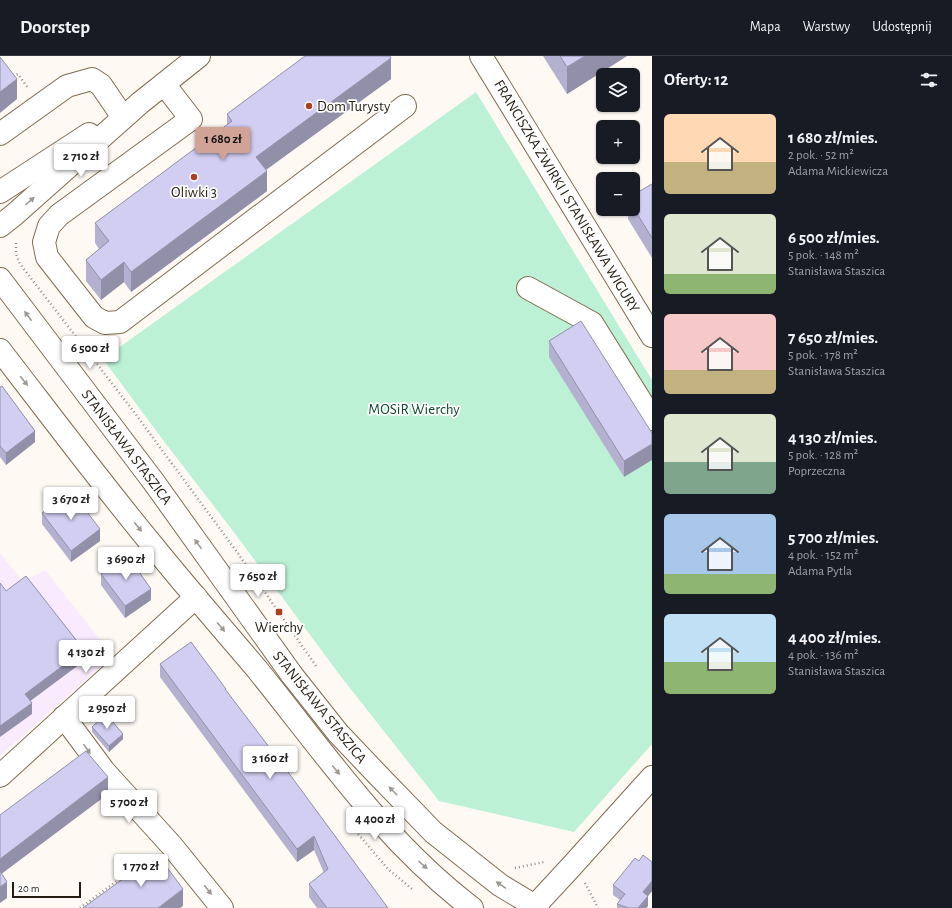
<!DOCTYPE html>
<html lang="pl">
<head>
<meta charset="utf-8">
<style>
  :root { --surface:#171b24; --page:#242831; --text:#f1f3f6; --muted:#9ea1a6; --line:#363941; --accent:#d1a397 }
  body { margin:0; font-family:"Alegreya Sans",sans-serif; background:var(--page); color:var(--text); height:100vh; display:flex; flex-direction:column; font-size:15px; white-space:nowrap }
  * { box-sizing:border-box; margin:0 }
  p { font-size:13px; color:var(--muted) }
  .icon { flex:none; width:22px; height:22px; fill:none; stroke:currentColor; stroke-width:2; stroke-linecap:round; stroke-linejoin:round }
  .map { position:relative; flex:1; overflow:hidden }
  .details { display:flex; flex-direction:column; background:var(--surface); width:300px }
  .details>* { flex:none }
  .controls { position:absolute; left:596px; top:12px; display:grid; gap:8px }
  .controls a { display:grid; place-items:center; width:44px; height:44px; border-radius:6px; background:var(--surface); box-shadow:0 1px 3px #0004; font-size:20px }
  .scale { position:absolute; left:12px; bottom:10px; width:69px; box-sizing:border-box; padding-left:4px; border:2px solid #251d11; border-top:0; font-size:11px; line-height:14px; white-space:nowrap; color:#251d11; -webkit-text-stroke:3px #fff; paint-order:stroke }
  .price { position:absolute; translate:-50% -34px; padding:0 9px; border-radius:4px; background:#fff; color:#222; font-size:13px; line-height:26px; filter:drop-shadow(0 1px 2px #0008) }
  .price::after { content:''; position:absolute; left:50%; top:24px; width:12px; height:9px; margin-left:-6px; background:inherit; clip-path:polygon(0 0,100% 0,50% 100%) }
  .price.active { background:var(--accent); color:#111 }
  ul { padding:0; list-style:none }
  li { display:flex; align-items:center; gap:12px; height:100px; padding:0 12px }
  li span { display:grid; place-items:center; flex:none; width:112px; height:80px; border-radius:6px; color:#555 }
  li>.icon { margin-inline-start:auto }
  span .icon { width:48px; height:48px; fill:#fffc; stroke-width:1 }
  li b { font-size:17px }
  h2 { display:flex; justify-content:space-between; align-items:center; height:48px; padding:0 12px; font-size:17px }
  header { display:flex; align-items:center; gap:24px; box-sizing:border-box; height:56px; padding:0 20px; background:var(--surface); border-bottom:1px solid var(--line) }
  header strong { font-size:19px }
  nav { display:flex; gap:22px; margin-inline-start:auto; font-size:14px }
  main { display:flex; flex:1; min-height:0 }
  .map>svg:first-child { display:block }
  .industrial { fill:#f9eafe }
  .green { fill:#bcf1d5 }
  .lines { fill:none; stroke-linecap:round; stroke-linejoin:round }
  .minor-casing { stroke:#806d4f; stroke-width:24 }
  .major-casing { stroke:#806d4f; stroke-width:24 }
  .path { stroke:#938d84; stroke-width:2.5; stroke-dasharray:1 3; stroke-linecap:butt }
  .minor { stroke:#fff; stroke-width:22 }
  .major { stroke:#fff; stroke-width:22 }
  .wall { fill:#b4b1d0 }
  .shaded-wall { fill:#9290a9 }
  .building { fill:#d1cef2; stroke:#9290a9 }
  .oneway { fill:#9d9994 }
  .poi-dot { fill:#aa4222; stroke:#fff; stroke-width:1.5 }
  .labels { text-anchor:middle; stroke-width:3.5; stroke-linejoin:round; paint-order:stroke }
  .poi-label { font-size:15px; fill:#251d11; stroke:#fff }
  .street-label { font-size:15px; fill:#251d11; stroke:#fff }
  .park-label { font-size:15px; fill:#104931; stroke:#fff }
</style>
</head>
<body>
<header>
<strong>Doorstep</strong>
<nav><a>Mapa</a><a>Warstwy</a><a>Udostępnij</a></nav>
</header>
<main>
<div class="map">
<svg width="652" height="852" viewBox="0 0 652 852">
  <rect width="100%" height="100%" fill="#fef9f3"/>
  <path class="industrial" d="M0,497L23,526L45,514L113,600L0,700Z"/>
  <path class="green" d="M476,36L652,324V688L574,776L439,745L342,622L233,475L163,384L103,303Z"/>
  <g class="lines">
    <defs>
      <g id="minor">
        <path d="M481,0L652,280"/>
        <path d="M164,28L191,63L59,159L49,170L44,186L47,201L94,261L105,267L120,266L405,50"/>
        <path d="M0,78L67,30L92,23L101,29L120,57"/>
        <path d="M0,136L89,78"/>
        <path d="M0,170L14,159L140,47L199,0"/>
        <path d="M528,232L592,267L652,363"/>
        <path d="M64,661L104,715L172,790L222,852"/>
        <path d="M0,720L196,541"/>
        <path d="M533,852L570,812L652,721"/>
      </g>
      <g id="major">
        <path d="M0,223L153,425L292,619L338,677L375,716L433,776L500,829L538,852"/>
        <path d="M0,294C51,360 101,427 154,491C187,532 222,572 256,612C324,696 385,786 472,852"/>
      </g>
    </defs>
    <use href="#minor" class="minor-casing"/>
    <use href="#major" class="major-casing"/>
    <g class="path">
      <path d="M13,20L18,18L28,32"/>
      <path d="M16,187V198L20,208L134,356L237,496L316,610"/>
      <path d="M353,772L388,813L412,833"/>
      <path d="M515,812L544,806"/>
      <path d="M585,827L598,852"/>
      <path d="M80,852L151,800"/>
    </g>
    <use href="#minor" class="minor"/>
    <use href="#major" class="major"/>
  </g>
  <g class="wall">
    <path d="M543,0H627L567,38Z"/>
    <path d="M391,23L266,114L267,135L131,236L124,226L101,244L86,225V204L99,193L95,187V167L227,69V58Z"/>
    <path d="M652,128V202L628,163V153H633V139Z"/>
    <path d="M549,285L652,377L624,421L549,301Z"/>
    <path d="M0,331L35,386L6,409L0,401Z"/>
    <path d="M42,457L100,485L71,506L42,468Z"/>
    <path d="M101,518L151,544L125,562L101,529Z"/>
    <path d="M160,608L226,635L388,852H317L309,841V828L324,817L314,794L297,806L160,621Z"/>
    <path d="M92,671L123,683L109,696L92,676Z"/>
    <path d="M639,805L652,806V835L648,840V850L646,852H617V848L620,844L613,839V829Z"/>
  </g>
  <g class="shaded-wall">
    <path d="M585,0H627L567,38V11Z"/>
    <path d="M391,2V23L256,121V101Z"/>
    <path d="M17,23V43L0,57V36Z"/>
    <path d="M267,115V135L131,236V216Z"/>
    <path d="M124,206V226L101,244V224Z"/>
    <path d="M35,375V386L6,409V397Z"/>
    <path d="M652,388V404L624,421V405Z"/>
    <path d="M100,473V485L71,506V495Z"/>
    <path d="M151,533V544L125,562V550Z"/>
    <path d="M84,594V605L25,649V638Z"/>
    <path d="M32,647V658L0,681V670Z"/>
    <path d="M123,678V683L109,696V690Z"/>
    <path d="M108,721V738L0,819V803Z"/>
    <path d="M314,780V794L297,806V793Z"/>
    <path d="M652,825V835L648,840V850L646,852H638L643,836Z"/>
    <path d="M7,826V842L0,847V831Z"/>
    <path d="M183,833V850L180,852H158Z"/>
  </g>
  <g class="building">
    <path d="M305,0H390L391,2L256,101L267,115L131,216L124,206L101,224L86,204L109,185L95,167L232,65L227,58Z"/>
    <path d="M560,0H585L567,11Z"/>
    <path d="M0,1L17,23L0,36Z"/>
    <path d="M652,128V182L633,151V139Z"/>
    <path d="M581,265L652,377V388L624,405L549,285Z"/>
    <path d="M2,330L35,375L6,397L0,390V331Z"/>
    <path d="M71,435L100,473L71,495L42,457Z"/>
    <path d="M127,499L151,533L125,550L101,518Z"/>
    <path d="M26,520L84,594L25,638L32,647L0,670V527L6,535Z"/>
    <path d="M191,586L226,633H225L285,712L388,852H327L309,828L328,813L314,780L297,793L160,608Z"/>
    <path d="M106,658L123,678L109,690L92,671Z"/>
    <path d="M86,695L108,721L0,803V759Z"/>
    <path d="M157,798L183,833L158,852H83Z"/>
    <path d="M643,799L652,806V825L643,836L648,840L638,852H629L617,848L625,838L613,829L635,802L639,805Z"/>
    <path d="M0,815L7,826L0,831Z"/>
  </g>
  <defs><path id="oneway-solid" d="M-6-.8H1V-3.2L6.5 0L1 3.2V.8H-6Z"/></defs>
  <g class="oneway">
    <use href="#oneway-solid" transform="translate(30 145) rotate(-42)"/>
    <use href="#oneway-solid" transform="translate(28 260) rotate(-127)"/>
    <use href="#oneway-solid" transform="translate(24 325) rotate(52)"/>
    <use href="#oneway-solid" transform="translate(138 471) rotate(52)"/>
    <use href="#oneway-solid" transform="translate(198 488) rotate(-126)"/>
    <use href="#oneway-solid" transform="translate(221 571) rotate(50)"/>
    <use href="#oneway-solid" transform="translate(87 693) rotate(54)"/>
    <use href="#oneway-solid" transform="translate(336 714) rotate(50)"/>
    <use href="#oneway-solid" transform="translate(393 735) rotate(-134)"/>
    <use href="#oneway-solid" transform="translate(423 809) rotate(42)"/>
    <use href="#oneway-solid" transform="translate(501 829) rotate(-146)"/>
    <use href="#oneway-solid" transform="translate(208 834) rotate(51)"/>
  </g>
  <g class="poi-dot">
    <circle cx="309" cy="50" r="4"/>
    <circle cx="194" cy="121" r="4"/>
    <rect x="275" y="552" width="8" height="8" rx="2"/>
  </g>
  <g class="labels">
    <g class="poi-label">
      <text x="317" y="55" text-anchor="start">Dom Turysty</text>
      <text x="194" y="141">Oliwki 3</text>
      <text x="279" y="576">Wierchy</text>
    </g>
    <g class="street-label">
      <text transform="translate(567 140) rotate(59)" y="5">FRANCISZKA ŻWIRKI I STANISŁAWA WIGURY</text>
      <text transform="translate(127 391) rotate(53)" y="5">STANISŁAWA STASZICA</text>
      <text transform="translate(320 651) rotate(51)" y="5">STANISŁAWA STASZICA</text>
    </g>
    <g class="park-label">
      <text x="414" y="358">MOSiR Wierchy</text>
    </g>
  </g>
</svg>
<div class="controls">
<a><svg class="icon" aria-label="layers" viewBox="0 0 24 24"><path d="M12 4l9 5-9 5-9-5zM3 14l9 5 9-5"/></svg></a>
<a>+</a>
<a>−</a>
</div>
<div class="scale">20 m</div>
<b class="price active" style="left:223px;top:105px">1 680 zł</b>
<b class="price" style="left:81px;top:122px">2 710 zł</b>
<b class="price" style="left:90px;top:314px">6 500 zł</b>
<b class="price" style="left:71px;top:465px">3 670 zł</b>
<b class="price" style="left:126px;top:525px">3 690 zł</b>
<b class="price" style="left:258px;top:542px">7 650 zł</b>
<b class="price" style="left:86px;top:618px">4 130 zł</b>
<b class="price" style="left:107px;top:674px">2 950 zł</b>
<b class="price" style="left:270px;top:724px">3 160 zł</b>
<b class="price" style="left:129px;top:768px">5 700 zł</b>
<b class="price" style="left:375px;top:785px">4 400 zł</b>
<b class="price" style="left:141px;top:832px">1 770 zł</b>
</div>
<section class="details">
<h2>Oferty: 12<svg class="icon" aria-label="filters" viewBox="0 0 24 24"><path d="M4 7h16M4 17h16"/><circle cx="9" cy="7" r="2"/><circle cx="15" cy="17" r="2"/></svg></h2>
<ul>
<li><span style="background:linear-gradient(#ffd9b3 60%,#c2b280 0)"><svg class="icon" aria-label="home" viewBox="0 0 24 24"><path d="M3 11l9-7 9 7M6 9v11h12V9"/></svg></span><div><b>1 680 zł/mies.</b><p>2 pok. · 52 m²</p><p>Adama Mickiewicza</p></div></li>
<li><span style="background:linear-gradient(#dfe7d0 75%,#8fb573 0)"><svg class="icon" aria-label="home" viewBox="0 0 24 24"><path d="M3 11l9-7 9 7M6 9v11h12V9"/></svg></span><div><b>6 500 zł/mies.</b><p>5 pok. · 148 m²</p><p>Stanisława Staszica</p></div></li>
<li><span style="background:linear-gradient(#f6c9c9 70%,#c2b280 0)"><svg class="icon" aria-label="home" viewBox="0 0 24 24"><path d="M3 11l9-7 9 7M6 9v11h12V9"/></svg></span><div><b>7 650 zł/mies.</b><p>5 pok. · 178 m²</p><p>Stanisława Staszica</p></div></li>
<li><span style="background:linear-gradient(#dfe7d0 60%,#7fa58c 0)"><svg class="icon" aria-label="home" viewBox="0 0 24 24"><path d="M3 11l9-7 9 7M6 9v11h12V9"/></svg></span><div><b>4 130 zł/mies.</b><p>5 pok. · 128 m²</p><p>Poprzeczna</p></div></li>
<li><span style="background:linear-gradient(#a9c7e8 75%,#8fb573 0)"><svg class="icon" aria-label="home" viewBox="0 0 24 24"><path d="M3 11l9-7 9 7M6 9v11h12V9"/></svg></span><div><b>5 700 zł/mies.</b><p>4 pok. · 152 m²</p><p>Adama Pytla</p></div></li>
<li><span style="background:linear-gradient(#bfe0f5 60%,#8fb573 0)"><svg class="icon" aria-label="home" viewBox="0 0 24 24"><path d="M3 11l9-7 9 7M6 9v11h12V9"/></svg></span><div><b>4 400 zł/mies.</b><p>4 pok. · 136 m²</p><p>Stanisława Staszica</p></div></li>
</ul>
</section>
</main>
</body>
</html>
